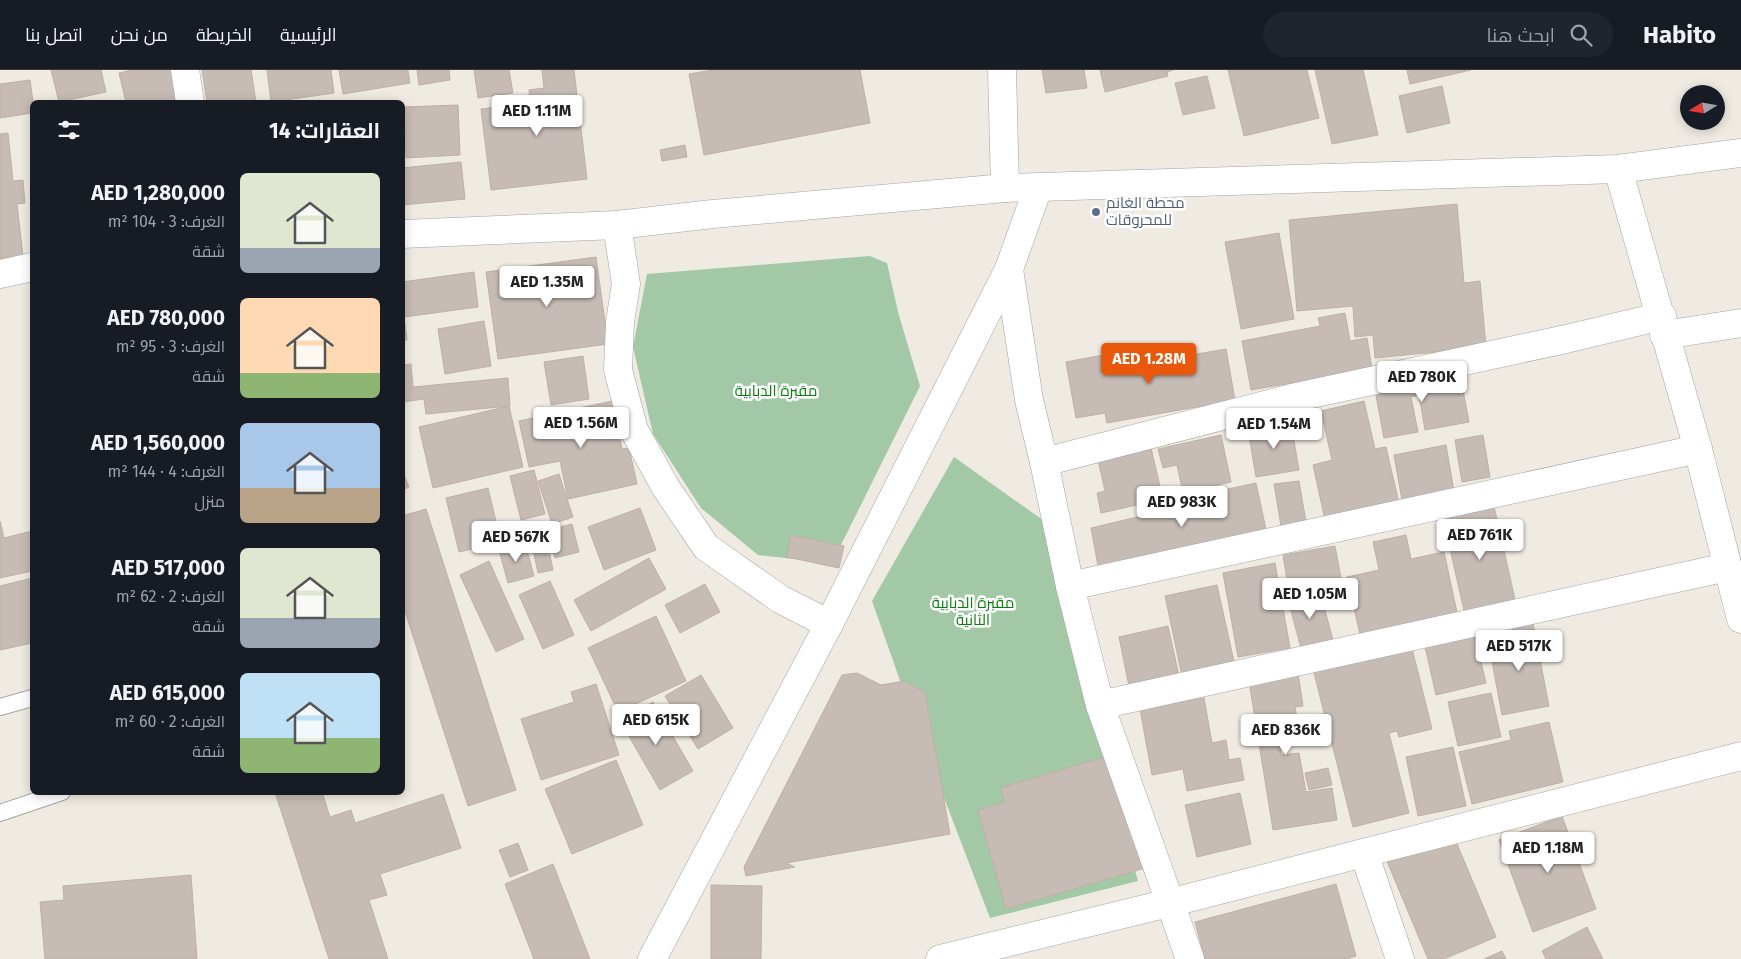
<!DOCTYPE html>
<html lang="ar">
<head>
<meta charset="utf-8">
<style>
  :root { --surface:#171b24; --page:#20242c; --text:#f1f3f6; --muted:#9ea1a6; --line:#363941; --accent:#ea580c }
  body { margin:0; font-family:"Fira Sans",Cairo,sans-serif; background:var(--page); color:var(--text); direction:rtl; height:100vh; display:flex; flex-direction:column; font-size:19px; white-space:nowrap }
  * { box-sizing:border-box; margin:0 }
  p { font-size:16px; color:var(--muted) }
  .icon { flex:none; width:28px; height:28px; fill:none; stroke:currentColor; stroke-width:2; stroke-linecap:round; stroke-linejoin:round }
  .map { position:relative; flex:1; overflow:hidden; direction:ltr }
  .details { position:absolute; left:30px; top:30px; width:375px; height:695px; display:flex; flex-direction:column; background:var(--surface); border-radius:8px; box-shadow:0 2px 12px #0003; direction:rtl }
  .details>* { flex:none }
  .needle { width:32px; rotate:259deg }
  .buttons { position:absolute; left:1680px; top:15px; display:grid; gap:10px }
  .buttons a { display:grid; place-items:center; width:45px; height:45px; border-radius:50%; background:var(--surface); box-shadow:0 2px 12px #0003; font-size:25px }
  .price { position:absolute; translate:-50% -42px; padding:0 11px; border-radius:5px; background:#fff; color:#222; font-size:16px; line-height:32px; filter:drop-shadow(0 1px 2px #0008) }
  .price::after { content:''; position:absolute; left:50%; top:30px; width:15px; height:11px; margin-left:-8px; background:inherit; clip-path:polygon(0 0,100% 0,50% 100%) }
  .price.selected { background:var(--accent); color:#fff }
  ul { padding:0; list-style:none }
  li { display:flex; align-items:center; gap:15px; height:125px; padding:0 25px }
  li span { display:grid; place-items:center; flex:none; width:140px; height:100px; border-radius:8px; color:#555 }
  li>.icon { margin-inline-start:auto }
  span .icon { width:60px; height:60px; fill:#fffc; stroke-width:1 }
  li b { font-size:21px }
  h2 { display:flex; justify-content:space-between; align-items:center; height:60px; padding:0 25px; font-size:21px }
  header { display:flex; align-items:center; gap:30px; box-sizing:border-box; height:70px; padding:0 25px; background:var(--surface); border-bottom:1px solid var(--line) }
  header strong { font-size:24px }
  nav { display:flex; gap:28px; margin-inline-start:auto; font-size:18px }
  .search { width:350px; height:45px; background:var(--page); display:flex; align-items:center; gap:12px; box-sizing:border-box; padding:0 18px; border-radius:28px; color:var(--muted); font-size:19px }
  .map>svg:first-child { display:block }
  .cemetery { fill:#a2c8a6 }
  .building { fill:#c6bbb5; stroke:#c1afa4 }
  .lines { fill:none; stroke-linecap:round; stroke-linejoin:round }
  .service-casing { stroke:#a4a4a4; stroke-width:18 }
  .minor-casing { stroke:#a4a4a4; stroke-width:29 }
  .tertiary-casing { stroke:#a4a4a4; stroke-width:29 }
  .service { stroke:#fff; stroke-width:16 }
  .minor { stroke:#fff; stroke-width:28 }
  .tertiary { stroke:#fff; stroke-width:28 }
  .service-dot { fill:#5c6f8a; stroke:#fff; stroke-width:2 }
  .labels { text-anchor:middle; stroke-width:5; stroke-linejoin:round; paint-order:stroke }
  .service-label { font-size:15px; fill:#4e5e75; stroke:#fff; text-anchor:start }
  .park-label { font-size:15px; fill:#077e0a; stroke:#fff }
</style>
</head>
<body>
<header>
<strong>Habito</strong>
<div class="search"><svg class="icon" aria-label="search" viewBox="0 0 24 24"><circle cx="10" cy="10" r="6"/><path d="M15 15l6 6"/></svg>ابحث هنا</div>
<nav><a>الرئيسية</a><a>الخريطة</a><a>من نحن</a><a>اتصل بنا</a></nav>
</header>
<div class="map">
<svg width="1741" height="889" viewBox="0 0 1741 889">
  <rect width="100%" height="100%" fill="#efeae2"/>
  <g class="cemetery">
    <path d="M870,186L887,193L898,242L920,316L832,493L758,485L701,438L653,364L633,277L647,204Z"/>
    <path d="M954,387L1047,453L1080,603L1138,811L990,848L909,636L872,531Z"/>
  </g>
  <g class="building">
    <path d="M51,0H101L106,22L59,32Z"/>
    <path d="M132,0H176L183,32H126L119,3Z"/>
    <path d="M202,0H251L256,32H207Z"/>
    <path d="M267,0H331L334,23L271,32Z"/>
    <path d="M339,0H408L410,13L343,24Z"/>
    <path d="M417,0H449L450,10L419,15Z"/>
    <path d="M474,0H509L513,23L478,28Z"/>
    <path d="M542,0H574L587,109L491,120L481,39L530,33L529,20L544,18Z"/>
    <path d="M713,0H860L870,53L704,85L689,4Z"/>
    <path d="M1042,0H1084L1087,18L1046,23Z"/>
    <path d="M1100,0H1173L1167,2L1168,6L1105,22Z"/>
    <path d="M1228,0H1307L1319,48L1244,66Z"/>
    <path d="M1315,0H1363L1378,65L1332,74Z"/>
    <path d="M1407,0H1471L1410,14Z"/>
    <path d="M1207,6L1215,38L1183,45L1175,13Z"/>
    <path d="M30,10L33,32L32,43L0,48V14Z"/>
    <path d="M1442,16L1450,53L1407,63L1399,26Z"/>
    <path d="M458,35L460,85L406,88L404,37Z"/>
    <path d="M8,63L13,111L23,110L25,133L17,134L23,186L0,189V64Z"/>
    <path d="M685,75L687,87L662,91L660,80Z"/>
    <path d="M461,92L465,129L402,135V98Z"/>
    <path d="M1457,134L1464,213L1480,211L1486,277L1375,288L1373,265L1355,267L1353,236L1297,241L1289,150Z"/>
    <path d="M1279,163L1294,249L1241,259L1225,172Z"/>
    <path d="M596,187L608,274L498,289L486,202Z"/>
    <path d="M474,202L478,237L404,247L407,270L402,271V212Z"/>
    <path d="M1345,243L1350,271L1367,268L1372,299L1251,320L1242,271L1320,256L1318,248Z"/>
    <path d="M484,251L491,296L445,304L438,259Z"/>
    <path d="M1226,279L1235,330L1107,353L1105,343L1076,348L1066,292L1114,283L1116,298Z"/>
    <path d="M583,286L589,329L551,335L544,292Z"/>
    <path d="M411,294L413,317L508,308L510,336L426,344L424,329L402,332V295Z"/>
    <path d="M1459,299L1469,352L1425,360L1419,325L1411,327L1418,362L1384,368L1374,315Z"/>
    <path d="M612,331L622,379L629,378L637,414L568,429L560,391L529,397L519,351Z"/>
    <path d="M1364,331L1375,379L1386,377L1399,433L1325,450L1313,395L1332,390L1321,341Z"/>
    <path d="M509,336L523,397L433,418L419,357Z"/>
    <path d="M1291,353L1299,400L1256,407L1248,360Z"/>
    <path d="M1221,365L1231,412L1183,423L1177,395L1163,398L1158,379Z"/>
    <path d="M1483,365L1490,407L1462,412L1455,370Z"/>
    <path d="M1446,375L1455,427L1403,436L1394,385Z"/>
    <path d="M1151,378L1163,429L1101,443L1097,423L1105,421L1098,390Z"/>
    <path d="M402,400L409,417L402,420Z"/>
    <path d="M534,400L545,444L521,450L510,406Z"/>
    <path d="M559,404L573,447L552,454L538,411Z"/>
    <path d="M1299,411L1307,458L1282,462L1274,414Z"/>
    <path d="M1256,413L1267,464L1099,501L1091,458L1192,434L1191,427Z"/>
    <path d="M488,418L501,472L459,482L446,428Z"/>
    <path d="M1494,436L1516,534L1465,545L1443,448Z"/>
    <path d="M640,438L656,480L604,500L588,457Z"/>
    <path d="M426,439L516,720L468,736L402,532V446Z"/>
    <path d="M0,451L4,468L32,461V501L0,508Z"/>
    <path d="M572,454L579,482L555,488L548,460Z"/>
    <path d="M791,465L844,476L839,498L787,487Z"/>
    <path d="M1406,465L1411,489L1444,482L1458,547L1361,569L1347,507L1379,500L1373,472Z"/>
    <path d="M525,473L534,506L508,513L499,480Z"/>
    <path d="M548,476L553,500L538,503L533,479Z"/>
    <path d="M1335,476L1341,508L1288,517L1283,485Z"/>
    <path d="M649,488L666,519L591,561L574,530Z"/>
    <path d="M489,491L524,569L496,582L460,505Z"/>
    <path d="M1275,493L1290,578L1238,587L1223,503Z"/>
    <path d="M32,508V573L0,580V516Z"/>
    <path d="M550,511L574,565L543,579L519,525Z"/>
    <path d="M705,514L720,542L680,563L665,535Z"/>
    <path d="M1217,515L1235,596L1182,606L1165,526Z"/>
    <path d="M1319,518L1334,574L1302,582L1287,526Z"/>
    <path d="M656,546L686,611L618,642L588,578Z"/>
    <path d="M1533,553L1549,636L1502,645L1487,565L1495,563L1499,582L1516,579L1512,557Z"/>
    <path d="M1168,556L1179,606L1129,616L1119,567Z"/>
    <path d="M1473,559L1486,613L1436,625L1424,572Z"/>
    <path d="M1411,574L1432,659L1399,667L1397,661L1389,663L1409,743L1353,757L1313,599Z"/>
    <path d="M857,603L881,615L904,611L925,622L950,764L786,793L795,797L746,806L744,797L842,605Z"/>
    <path d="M1298,603L1303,636L1295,637L1300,666L1279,669L1281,685L1299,683L1306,722L1332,718L1337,750L1273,760L1249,611Z"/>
    <path d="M701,605L733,658L698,679L665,626Z"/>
    <path d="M596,614L619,685L541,710L521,649L574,632L571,622Z"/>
    <path d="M1491,623L1501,667L1458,676L1448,632Z"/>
    <path d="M1204,628L1212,673L1226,670L1229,690L1240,688L1244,710L1187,721L1183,699L1152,705L1140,639Z"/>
    <path d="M653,632L693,701L660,720L620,651Z"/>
    <path d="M1549,652L1563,712L1472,734L1459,682L1511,670L1509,661Z"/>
    <path d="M1453,677L1466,736L1418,746L1406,687Z"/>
    <path d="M1111,685L1145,798L1006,839L978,740L1005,732L1000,718Z"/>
    <path d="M616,690L643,755L572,784L545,719Z"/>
    <path d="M1328,698L1332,715L1309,720L1305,703Z"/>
    <path d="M275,722H322L330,747L351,740L355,753L443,724L461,778L380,804L387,825L369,830L388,889H329Z"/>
    <path d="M1240,723L1251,774L1197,787L1185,735Z"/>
    <path d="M1562,746L1596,839L1533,862L1499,770Z"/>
    <path d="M1452,762L1496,867L1444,889H1428L1386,789Z"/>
    <path d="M518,773L528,800L510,807L499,780Z"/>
    <path d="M553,794L590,889H534L505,814Z"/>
    <path d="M191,805L197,889H45L40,832L64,830L63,816Z"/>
    <path d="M1336,814L1356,886L1347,889H1205L1195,852Z"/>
    <path d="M711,815L762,816L761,889H711Z"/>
    <path d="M1587,857L1603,889H1546L1542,881Z"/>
    <path d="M1502,881L1506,889H1484Z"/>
  </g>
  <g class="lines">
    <defs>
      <g id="service">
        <path d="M0,637L32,628"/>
        <path d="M0,743L62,722"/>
      </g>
      <g id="minor">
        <path d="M185,0L190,32"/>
        <path d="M1002,0L1005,118"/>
        <path d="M1618,99L1698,379L1741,549"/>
        <path d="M617,155L626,214L620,252L618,300L634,360L666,418L706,477L780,529L829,554"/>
        <path d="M1009,199L1029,330L1044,392L1070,516L1100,635L1190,889"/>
        <path d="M1664,265L1741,253"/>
        <path d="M1044,392L1292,328L1566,269L1662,246"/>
        <path d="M1070,516L1698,379"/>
        <path d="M1100,635L1727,497"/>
        <path d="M1364,783L1400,889"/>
        <path d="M652,889L829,554L1009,199L1038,118"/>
        <path d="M940,889L1169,833L1741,686"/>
      </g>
      <g id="tertiary">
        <path d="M402,164L617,155L713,144L1005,118L1618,99L1741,83"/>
        <path d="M0,204L32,197"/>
      </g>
    </defs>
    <use href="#service" class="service-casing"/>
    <use href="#minor" class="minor-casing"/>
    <use href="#tertiary" class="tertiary-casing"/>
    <use href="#service" class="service"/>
    <use href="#minor" class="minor"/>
    <use href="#tertiary" class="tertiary"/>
  </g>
  <circle class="service-dot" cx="1096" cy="142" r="5"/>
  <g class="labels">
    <g class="service-label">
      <text x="1106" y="138">محطة الغانم<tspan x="1106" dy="17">للمحروقات</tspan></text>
    </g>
    <g class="park-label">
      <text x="776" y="326">مقبرة الدبابية</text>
      <text x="973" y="538">مقبرة الدبابية<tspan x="973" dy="17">الثانية</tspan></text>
    </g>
  </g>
</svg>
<div class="buttons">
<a><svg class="needle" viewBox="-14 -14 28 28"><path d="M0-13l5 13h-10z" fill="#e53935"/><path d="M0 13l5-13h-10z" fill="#9ea1a6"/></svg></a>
</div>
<b class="price" style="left:537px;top:67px">AED 1.11M</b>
<b class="price" style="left:547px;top:238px">AED 1.35M</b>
<b class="price selected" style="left:1149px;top:315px">AED 1.28M</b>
<b class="price" style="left:1422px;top:333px">AED 780K</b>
<b class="price" style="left:581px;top:379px">AED 1.56M</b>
<b class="price" style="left:1274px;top:380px">AED 1.54M</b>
<b class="price" style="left:1182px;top:458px">AED 983K</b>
<b class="price" style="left:1480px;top:491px">AED 761K</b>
<b class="price" style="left:516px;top:493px">AED 567K</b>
<b class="price" style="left:1310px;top:550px">AED 1.05M</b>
<b class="price" style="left:1519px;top:602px">AED 517K</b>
<b class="price" style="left:656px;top:676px">AED 615K</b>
<b class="price" style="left:1286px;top:686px">AED 836K</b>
<b class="price" style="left:1548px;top:804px">AED 1.18M</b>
<section class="details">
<h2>العقارات: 14<svg class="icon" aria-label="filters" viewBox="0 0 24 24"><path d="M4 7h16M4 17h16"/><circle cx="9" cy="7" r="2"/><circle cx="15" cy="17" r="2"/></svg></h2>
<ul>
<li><span style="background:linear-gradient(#dfe7d0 75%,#9aa5b1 0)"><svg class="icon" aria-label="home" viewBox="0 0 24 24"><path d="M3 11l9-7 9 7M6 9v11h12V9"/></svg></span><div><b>AED 1,280,000</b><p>الغرف: 3 · 104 m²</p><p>شقة</p></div></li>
<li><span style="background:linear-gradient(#ffd9b3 75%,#8fb573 0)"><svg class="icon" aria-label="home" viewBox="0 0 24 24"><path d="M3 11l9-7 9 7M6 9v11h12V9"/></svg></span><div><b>AED 780,000</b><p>الغرف: 3 · 95 m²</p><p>شقة</p></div></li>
<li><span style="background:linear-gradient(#a9c7e8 65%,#b9a48a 0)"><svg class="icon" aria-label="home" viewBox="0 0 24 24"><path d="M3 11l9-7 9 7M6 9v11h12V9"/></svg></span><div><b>AED 1,560,000</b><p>الغرف: 4 · 144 m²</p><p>منزل</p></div></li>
<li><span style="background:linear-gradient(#dfe7d0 70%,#9aa5b1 0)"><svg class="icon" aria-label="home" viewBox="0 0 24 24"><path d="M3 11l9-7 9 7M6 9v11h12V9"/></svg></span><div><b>AED 517,000</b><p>الغرف: 2 · 62 m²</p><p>شقة</p></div></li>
<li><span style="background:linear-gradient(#bfe0f5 65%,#8fb573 0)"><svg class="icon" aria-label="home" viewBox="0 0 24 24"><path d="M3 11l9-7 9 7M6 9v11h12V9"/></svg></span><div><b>AED 615,000</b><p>الغرف: 2 · 60 m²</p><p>شقة</p></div></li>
</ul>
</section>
</div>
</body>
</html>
